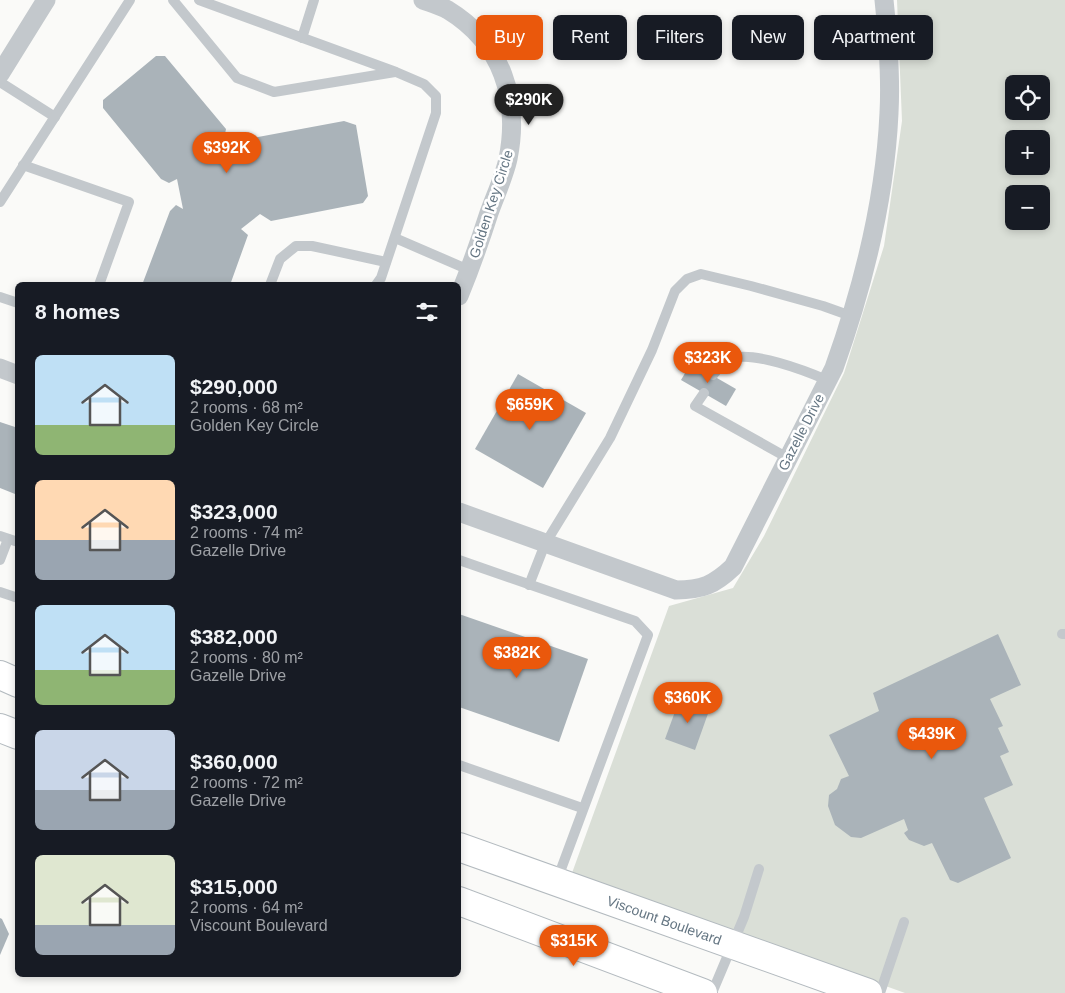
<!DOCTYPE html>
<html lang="en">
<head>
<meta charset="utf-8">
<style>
  :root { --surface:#171b24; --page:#242831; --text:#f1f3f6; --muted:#9ea1a6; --accent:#ea580c }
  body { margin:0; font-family:Arial,sans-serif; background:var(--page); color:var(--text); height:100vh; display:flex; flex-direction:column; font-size:19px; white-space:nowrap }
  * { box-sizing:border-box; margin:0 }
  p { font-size:16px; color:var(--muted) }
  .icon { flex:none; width:28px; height:28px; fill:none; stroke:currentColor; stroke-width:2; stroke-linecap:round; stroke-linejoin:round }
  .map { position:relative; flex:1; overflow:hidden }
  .panel { position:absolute; left:15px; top:282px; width:446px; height:695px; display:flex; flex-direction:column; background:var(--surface); border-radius:8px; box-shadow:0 2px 8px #0003 }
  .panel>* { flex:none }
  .top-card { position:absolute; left:476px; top:15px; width:475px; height:45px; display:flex; gap:10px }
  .tools { position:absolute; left:1005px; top:75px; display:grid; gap:10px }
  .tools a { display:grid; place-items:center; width:45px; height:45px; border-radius:8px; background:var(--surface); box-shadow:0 2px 8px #0003; font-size:25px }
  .price { position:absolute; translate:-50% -42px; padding:0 11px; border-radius:18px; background:var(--accent); color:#fff; font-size:16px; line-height:32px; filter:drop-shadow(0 1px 2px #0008) }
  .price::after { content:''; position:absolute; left:50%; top:30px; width:15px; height:11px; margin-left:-8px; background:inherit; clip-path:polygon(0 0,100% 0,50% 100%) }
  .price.on { background:#222; color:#fff }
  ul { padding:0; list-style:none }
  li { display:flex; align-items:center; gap:15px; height:125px; padding:0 20px }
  li span { display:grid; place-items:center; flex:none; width:140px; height:100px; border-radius:8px; color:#555 }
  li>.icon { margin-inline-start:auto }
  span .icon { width:60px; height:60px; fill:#fffc; stroke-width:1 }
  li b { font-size:21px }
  h2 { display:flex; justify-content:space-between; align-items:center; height:60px; padding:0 20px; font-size:21px }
  .chip { padding:0 18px; border-radius:8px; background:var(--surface); box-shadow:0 2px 8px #0003; font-size:18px; line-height:45px }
  .chip.on { background:var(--accent); color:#fff }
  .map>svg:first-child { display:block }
  .green { fill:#dadfd7; fill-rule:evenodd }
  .building { fill:#aab3b9 }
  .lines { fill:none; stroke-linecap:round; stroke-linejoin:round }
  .secondary-casing { stroke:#b3babf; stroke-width:30 }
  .service { stroke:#c3c8cc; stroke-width:10 }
  .minor { stroke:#c3c8cc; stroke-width:19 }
  .secondary { stroke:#fff; stroke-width:28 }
  .labels { text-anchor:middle; stroke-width:5; stroke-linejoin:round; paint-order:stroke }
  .street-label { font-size:14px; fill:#657683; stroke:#fff }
</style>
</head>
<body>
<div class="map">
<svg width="1065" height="993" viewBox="0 0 1065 993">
  <rect width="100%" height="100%" fill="#fafaf8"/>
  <path class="green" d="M897,0H1065V993H905L572,873L669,606L733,588L764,536L844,373L884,246L902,121ZM1014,84H1041V111H1014ZM1014,139H1041V166H1014ZM1014,194H1041V221H1014Z"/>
  <g class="building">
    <path d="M156,56H165L226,129L224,139L252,148L253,138L344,121L356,125L368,196L363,203L271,221L260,214L241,229L248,235L230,285H142L170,211L176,205L183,209L177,179L169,183L161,179L103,108V100Z"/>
    <path d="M691,363L736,389L726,406L681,380Z"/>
    <path d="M518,374L586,413L543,488L475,449Z"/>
    <path d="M0,422L18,428V502H16L15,494L0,488Z"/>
    <path d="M459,614L588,659L559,742L459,707Z"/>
    <path d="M998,634L1021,685L990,699L1003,726L998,728L1009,752L1000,756L1013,785L984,798L1011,858L958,883L950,880L932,843L924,846L909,840L904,833L908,830L904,819L861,838L851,837L835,825L828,806L829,795L837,789L841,779L849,776L829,735L879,711L873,693Z"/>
    <path d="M680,698L710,708L695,750L665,739Z"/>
    <path d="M0,918L2,919L9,934L0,955Z"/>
  </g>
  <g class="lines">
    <defs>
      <g id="secondary">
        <path d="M0,675L18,683"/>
        <path d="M0,728L18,735"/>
        <path id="s1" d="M459,847L868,993"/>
        <path d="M459,901L703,993"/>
      </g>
    </defs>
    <use href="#secondary" class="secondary-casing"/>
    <g class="service">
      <path d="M173,0L237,78L274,92L395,72"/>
      <path d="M199,0L396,72L424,84L436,96V113L381,278L376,285"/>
      <path d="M302,38L314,0"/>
      <path d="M0,82L55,117"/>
      <path d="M23,165L129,202L99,285"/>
      <path d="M0,202L130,0"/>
      <path d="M395,238L469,270"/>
      <path d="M270,285L280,259L296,246H312L386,262"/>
      <path d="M0,297L18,303"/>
      <path d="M713,375C717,370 723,362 730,359C752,350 806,371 827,380"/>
      <path d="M704,393L695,406L788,458"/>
      <path d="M0,536L18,542"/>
      <path d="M0,560L8,539"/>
      <path d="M459,560L635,621L648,635L557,880"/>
      <path d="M529,585L545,544L610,438L652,350L675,291L687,279L701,274L751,286L823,306L851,316"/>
      <path d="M0,592L18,598"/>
      <path d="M1062,634H1065"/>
      <path d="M459,765L582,808"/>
      <path d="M712,993L744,917L759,869"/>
      <path d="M880,993L904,922"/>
    </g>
    <g class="minor">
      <path d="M423,0C431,3 441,6 448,10C502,43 520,99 508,159C504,177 495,196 489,213C480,241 470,269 459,296"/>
      <path d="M0,74L46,0"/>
      <path d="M0,368L18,375"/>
      <path d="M459,512L676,590C702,590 714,585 733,567L834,368C863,287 885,200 889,113C891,76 888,38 884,0"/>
    </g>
    <use href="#secondary" class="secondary"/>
  </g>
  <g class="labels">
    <g class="street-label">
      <text transform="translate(491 204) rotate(-72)" y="5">Golden Key Circle</text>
      <text transform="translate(801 432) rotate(-63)" y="5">Gazelle Drive</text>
      <text dy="5" stroke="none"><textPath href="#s1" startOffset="218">Viscount Boulevard</textPath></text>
    </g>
  </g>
</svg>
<div class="tools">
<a><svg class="icon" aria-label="locate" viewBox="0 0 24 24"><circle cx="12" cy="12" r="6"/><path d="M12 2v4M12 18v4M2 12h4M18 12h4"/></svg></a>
<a>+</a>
<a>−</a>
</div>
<b class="price on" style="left:529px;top:126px">$290K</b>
<b class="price" style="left:227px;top:174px">$392K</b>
<b class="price" style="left:708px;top:384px">$323K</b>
<b class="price" style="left:530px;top:431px">$659K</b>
<b class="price" style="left:517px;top:679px">$382K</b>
<b class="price" style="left:688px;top:724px">$360K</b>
<b class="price" style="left:932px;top:760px">$439K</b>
<b class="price" style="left:574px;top:967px">$315K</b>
<div class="top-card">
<a class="chip on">Buy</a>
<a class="chip">Rent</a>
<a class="chip">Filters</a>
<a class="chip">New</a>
<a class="chip">Apartment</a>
</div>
<section class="panel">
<h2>8 homes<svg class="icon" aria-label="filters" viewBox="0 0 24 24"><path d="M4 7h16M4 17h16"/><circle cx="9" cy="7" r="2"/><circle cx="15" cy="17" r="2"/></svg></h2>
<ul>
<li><span style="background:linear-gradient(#bfe0f5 70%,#8fb573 0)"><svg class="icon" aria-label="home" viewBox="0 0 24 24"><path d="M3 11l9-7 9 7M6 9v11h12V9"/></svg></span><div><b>$290,000</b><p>2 rooms · 68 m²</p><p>Golden Key Circle</p></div></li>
<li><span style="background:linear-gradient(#ffd9b3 60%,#9aa5b1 0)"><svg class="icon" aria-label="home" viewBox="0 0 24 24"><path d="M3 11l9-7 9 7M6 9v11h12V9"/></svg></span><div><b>$323,000</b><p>2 rooms · 74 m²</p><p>Gazelle Drive</p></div></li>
<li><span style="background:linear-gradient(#bfe0f5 65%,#8fb573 0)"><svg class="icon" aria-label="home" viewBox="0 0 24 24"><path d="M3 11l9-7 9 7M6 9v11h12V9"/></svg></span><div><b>$382,000</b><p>2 rooms · 80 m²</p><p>Gazelle Drive</p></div></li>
<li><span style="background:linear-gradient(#c9d6e8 60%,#9aa5b1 0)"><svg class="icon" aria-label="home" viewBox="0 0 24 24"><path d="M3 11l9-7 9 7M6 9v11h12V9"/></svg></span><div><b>$360,000</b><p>2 rooms · 72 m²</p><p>Gazelle Drive</p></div></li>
<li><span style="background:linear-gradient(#dfe7d0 70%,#9aa5b1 0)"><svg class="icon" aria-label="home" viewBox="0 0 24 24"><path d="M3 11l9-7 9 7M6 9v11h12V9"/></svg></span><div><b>$315,000</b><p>2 rooms · 64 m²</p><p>Viscount Boulevard</p></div></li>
</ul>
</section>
</div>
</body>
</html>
